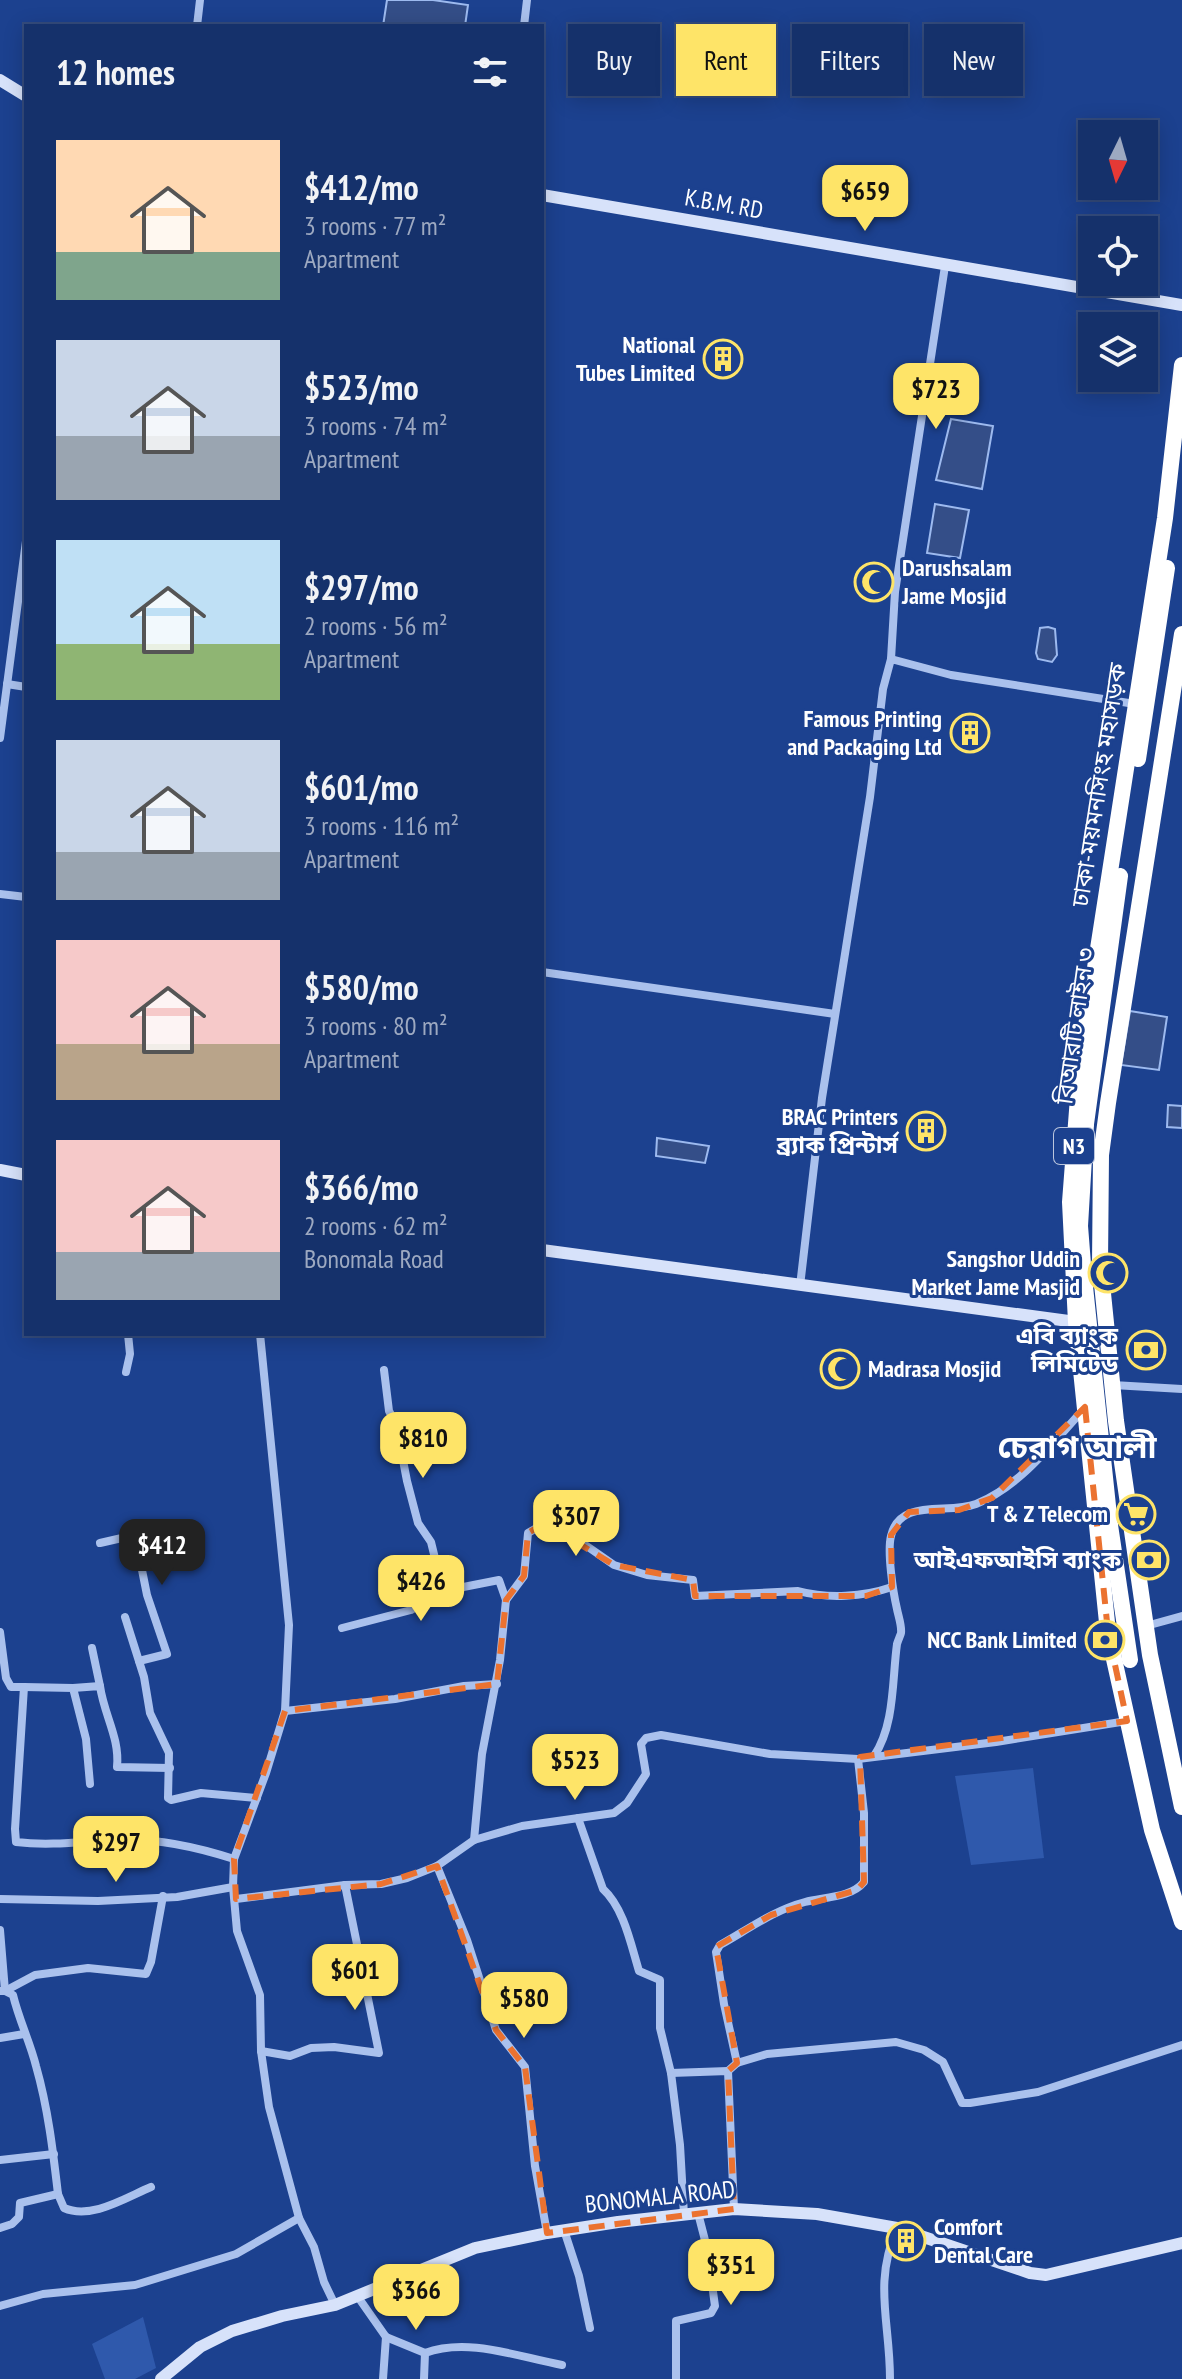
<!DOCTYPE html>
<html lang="en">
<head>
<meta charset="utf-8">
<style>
  :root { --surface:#15316b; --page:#1e3971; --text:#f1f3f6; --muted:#9da9c1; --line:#344c7e; --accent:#fee468 }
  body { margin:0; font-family:"PT Sans Narrow","Noto Sans Bengali",sans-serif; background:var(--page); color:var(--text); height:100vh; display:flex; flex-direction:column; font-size:30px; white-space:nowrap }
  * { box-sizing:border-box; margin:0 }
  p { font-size:26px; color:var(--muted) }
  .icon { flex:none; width:44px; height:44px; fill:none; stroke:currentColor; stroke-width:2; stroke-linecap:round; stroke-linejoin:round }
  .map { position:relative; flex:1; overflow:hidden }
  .details { position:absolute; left:24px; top:24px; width:520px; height:1312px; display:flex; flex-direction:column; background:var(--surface); border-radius:0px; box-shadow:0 4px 20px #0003,0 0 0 2px var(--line) }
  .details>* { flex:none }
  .hud { position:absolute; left:568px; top:24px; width:494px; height:72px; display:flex; gap:16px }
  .needle { width:52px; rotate:185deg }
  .controls { position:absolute; left:1078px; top:120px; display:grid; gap:16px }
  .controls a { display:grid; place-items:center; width:80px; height:80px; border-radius:0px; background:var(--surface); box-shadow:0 4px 20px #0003,0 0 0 2px var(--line); font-size:40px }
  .price { position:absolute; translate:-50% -68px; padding:0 18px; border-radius:16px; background:var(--accent); color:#111; font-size:26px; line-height:52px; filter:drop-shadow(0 2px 4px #0008) }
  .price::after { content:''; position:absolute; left:50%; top:48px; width:24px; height:18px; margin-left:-12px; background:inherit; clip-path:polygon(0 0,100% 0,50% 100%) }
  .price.active { background:#222; color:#fff }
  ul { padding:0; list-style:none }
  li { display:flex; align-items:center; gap:24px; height:200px; padding:0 32px }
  li span { display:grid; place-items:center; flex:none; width:224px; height:160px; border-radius:0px; color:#555 }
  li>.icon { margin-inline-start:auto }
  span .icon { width:96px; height:96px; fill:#fffc; stroke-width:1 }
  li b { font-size:34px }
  h2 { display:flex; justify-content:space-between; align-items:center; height:96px; padding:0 32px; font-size:34px }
  .tag { padding:0 28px; border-radius:0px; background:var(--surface); box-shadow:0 4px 20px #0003,0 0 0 2px var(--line); font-size:28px; line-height:72px }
  .tag.active { background:var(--accent); color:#111 }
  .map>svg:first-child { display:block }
  .green { fill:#2f59ac }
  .water { fill:#344e88; stroke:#9dbaef; stroke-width:2 }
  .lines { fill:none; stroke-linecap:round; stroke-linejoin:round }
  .street { stroke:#aac1ed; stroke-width:8 }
  .secondary { stroke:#d7e2fa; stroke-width:12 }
  .highway { stroke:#fff; stroke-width:16 }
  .highway-bridge { stroke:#fff; stroke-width:16 }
  .marked { fill:none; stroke:#eb7230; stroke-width:6; stroke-dasharray:16 10; stroke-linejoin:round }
  .labels { text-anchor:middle; stroke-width:6; stroke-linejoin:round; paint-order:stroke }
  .shield { fill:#1c418f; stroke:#bbc6dd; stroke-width:2 }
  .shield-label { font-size:22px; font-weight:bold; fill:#fff }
  .street-label { font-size:24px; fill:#fff; stroke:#1c418f }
  .poi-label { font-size:24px; font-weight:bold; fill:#fff; stroke:#1c418f; text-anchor:end }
  .district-label { font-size:32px; font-weight:bold; fill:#fff; stroke:#1c418f }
</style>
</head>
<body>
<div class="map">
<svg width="1182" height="2379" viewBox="0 0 1182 2379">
  <rect width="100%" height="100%" fill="#1c418f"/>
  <g class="green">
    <path d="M1033,1768L1044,1858L971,1865L955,1776Z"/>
    <path d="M143,2317L156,2368L135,2379H105L92,2344Z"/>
  </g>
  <g class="water">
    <path d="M387,0H433L468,5L465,26H383Z"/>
    <path d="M951,419L993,426L982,489L936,480Z"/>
    <path d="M935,504L969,510L960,558L927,553Z"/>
    <path d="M1048,627L1055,629L1057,655L1052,662L1038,659L1036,653L1040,628Z"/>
    <path d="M1130,1011L1167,1017L1159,1070L1121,1065Z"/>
    <path d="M1168,1105L1182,1106V1128L1167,1127Z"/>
    <path d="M657,1138L709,1146L705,1163L656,1156Z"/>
  </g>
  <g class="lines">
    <g class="street">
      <path d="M197,26L200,0"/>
      <path d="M524,26L527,0"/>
      <path d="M891,659L895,592L945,266"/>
      <path d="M7,684L26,687"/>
      <path d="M0,738L26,541"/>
      <path d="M0,894L26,897"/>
      <path d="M542,972L835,1014"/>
      <path d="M800,1286L822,1098L870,797L883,689L891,659L951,675L1135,704"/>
      <path d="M260,1334L289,1625L285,1711L266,1773L234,1859L233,1887L237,1931L260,1995L261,2051L269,2107L299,2218L314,2247L324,2282L335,2305"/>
      <path d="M384,1370L389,1411L396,1424L407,1481L418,1523L431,1542L443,1591"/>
      <path d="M126,1372L130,1354L128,1334"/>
      <path d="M1113,1385L1182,1389"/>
      <path d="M100,1543L135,1535L147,1595L167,1654L139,1661"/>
      <path d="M125,1617L144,1677L150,1713L169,1753L168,1798L171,1800L201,1793L257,1798"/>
      <path d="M1146,1626L1182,1616"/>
      <path d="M342,1628L411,1610L443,1591L499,1580L506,1600"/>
      <path d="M0,1632L6,1678L11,1687H24L15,1829L16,1842C48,1846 78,1842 110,1840C152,1837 194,1846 234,1859"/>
      <path d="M92,1648L100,1686"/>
      <path d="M24,1687L73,1688L86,1739L90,1784"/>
      <path d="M73,1688L100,1686C104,1715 120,1738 117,1767L170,1768"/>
      <path d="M285,1711L395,1699L464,1686L497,1684"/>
      <path d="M874,1756C895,1725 892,1680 897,1644C897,1643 901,1634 901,1633C902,1626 898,1615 897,1609C893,1592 887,1552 891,1536C900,1497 948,1515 976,1504C1021,1486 1052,1443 1085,1408"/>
      <path d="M578,1818L603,1889C624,1908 631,1945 639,1971L660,1980V2028L671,2073L728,2071L734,2209"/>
      <path d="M474,1840L482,1754L500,1660L506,1600L524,1576L528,1533L545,1523L568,1533L614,1565L647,1575L693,1580L695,1596L798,1591C828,1599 863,1597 892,1587"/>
      <path d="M437,1866L467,1940L496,2030L525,2067L535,2166L547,2233"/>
      <path d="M0,1899L98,1901L177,1897L233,1887"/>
      <path d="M236,1899L345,1885L381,1884L407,1878L437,1866L474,1840L522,1826L614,1813L627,1803L646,1774L641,1744L646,1738L661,1735L770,1754L858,1759L996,1742L1127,1721"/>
      <path d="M0,1930L5,1991H1"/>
      <path d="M0,2038L24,2034"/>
      <path d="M261,2051L290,2056L311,2048L334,2047L379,2053L345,1885"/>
      <path d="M737,2063L724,2004L716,1952L720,1945C747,1930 774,1910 805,1902C824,1897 851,1898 864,1882V1813L858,1759"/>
      <path d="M728,2071L737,2063L767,2054L896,2042L924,2050L943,2062L962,2103H970L1038,2092L1182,2045"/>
      <path d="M671,2073L680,2145L684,2215"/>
      <path d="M0,2160L54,2154"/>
      <path d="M151,2187C125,2198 91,2220 64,2208L58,2194C53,2151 48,2108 36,2066C30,2042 19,2020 13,1995L5,1991L35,1975L88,1968L146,1974L151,1962L163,1896"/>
      <path d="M0,2228L12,2224L19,2217L20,2203L58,2194"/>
      <path d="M564,2230L579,2276L590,2328"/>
      <path d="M358,2297L386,2337L425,2353L424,2379"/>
      <path d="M0,2306L43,2294L135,2285L236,2254L299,2218"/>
      <path d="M425,2353C468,2337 518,2357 562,2365"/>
      <path d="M383,2379L386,2337"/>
      <path d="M676,2379V2321L711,2313L715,2306L707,2248L698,2213"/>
      <path d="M890,2379C890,2321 873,2284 897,2228"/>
    </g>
    <g class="secondary">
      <path d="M0,80L26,96"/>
      <path d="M542,195L1182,305"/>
      <path d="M0,1170L26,1175"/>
      <path d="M542,1250L1076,1322"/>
      <path d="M161,2379L200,2347L232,2331L282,2316L335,2305L475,2248L547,2233L618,2222L734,2209L817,2214L897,2228L1030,2273L1046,2275L1182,2243"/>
    </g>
    <g class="highway">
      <path d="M1182,365L1165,518L1081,1058L1070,1202L1076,1322L1108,1632L1152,1830L1182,1922"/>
      <path d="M1182,634L1108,1103L1101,1155L1100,1264L1116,1421L1150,1655L1182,1807"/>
      <path d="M1138,759L1167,568"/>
      <path d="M1086,1124L1120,876"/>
    </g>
    <path class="highway-bridge" d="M1086,1124L1080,1226L1084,1277L1110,1525L1130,1660"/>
  </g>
  <path class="marked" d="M1085,1407L1108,1632L1127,1721L860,1757L864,1882L857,1890L771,1915L716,1947L737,2063L728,2071L734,2209L547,2233L525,2067L496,2030L437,1866L381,1884L236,1899L234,1859L285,1711L497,1684L506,1600L524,1576L528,1533L545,1523L614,1565L693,1580L695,1596H866L892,1587L891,1535L909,1512L959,1510L992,1498Z"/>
  <defs>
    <symbol id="building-ring" viewBox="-11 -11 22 22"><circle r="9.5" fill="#1c418f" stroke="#fee468" stroke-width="1.5"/><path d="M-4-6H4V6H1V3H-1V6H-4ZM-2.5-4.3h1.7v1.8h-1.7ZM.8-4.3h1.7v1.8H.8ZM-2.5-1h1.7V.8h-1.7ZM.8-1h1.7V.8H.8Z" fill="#fee468"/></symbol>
    <symbol id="mosque-ring" viewBox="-11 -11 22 22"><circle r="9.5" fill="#1c418f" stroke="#fee468" stroke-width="1.5"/><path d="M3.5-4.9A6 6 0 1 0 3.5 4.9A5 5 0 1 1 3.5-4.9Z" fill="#fee468"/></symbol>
    <symbol id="bank-ring" viewBox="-11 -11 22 22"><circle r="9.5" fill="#1c418f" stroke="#fee468" stroke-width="1.5"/><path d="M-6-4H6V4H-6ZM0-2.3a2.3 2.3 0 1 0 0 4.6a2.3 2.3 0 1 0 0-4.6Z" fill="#fee468"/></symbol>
    <symbol id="supermarket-ring" viewBox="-11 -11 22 22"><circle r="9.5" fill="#1c418f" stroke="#fee468" stroke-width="1.5"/><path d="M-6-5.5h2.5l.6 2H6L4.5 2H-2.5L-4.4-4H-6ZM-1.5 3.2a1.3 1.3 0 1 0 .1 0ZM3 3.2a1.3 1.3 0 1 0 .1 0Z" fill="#fee468"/></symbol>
  </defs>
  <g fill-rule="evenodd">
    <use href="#building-ring" x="701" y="337" width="44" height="44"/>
    <use href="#mosque-ring" x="852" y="560" width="44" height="44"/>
    <use href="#building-ring" x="948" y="711" width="44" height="44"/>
    <use href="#building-ring" x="904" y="1109" width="44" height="44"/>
    <use href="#mosque-ring" x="1086" y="1251" width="44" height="44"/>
    <use href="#bank-ring" x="1124" y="1328" width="44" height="44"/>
    <use href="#mosque-ring" x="818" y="1347" width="44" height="44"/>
    <use href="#supermarket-ring" x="1114" y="1492" width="44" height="44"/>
    <use href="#bank-ring" x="1127" y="1538" width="44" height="44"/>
    <use href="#bank-ring" x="1083" y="1618" width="44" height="44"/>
    <use href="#building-ring" x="884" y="2219" width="44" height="44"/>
  </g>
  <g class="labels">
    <rect class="shield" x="1054" y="1128" width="40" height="36" rx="6"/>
    <g class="shield-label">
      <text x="1074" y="1154">N3</text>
    </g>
    <g class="street-label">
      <text transform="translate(724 204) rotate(10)" y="8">K.B.M. RD</text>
      <text transform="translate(1099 785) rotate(-81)" y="8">ঢাকা-ময়মনসিংহ মহাসড়ক</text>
      <text transform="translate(1075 1026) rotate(-82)" y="8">বিআরটি লাইন ৩</text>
      <text transform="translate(660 2197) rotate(-6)" y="8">BONOMALA ROAD</text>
    </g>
    <g class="poi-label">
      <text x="695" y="353">National<tspan x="695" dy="28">Tubes Limited</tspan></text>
      <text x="902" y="576" text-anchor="start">Darushsalam<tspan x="902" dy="28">Jame Mosjid</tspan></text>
      <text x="942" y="727">Famous Printing<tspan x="942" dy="28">and Packaging Ltd</tspan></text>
      <text x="898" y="1125">BRAC Printers<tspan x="898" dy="28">ব্র্যাক প্রিন্টার্স</tspan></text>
      <text x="1080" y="1267">Sangshor Uddin<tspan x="1080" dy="28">Market Jame Masjid</tspan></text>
      <text x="1118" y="1344">এবি ব্যাংক<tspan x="1118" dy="28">লিমিটেড</tspan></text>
      <text x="868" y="1377" text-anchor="start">Madrasa Mosjid</text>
      <text x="1108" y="1522">T &amp; Z Telecom</text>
      <text x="1121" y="1568">আইএফআইসি ব্যাংক</text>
      <text x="1077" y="1648">NCC Bank Limited</text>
      <text x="934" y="2235" text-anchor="start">Comfort<tspan x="934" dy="28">Dental Care</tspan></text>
    </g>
    <g class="district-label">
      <text x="1077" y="1458">চেরাগ আলী</text>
    </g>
  </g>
</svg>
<div class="controls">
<a><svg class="needle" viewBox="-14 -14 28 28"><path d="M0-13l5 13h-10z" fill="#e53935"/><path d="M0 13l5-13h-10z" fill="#9da9c1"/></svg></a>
<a><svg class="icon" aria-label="locate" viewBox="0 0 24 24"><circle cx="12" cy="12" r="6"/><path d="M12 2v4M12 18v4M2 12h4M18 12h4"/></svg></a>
<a><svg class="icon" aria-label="layers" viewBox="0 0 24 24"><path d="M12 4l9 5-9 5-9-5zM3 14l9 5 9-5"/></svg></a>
</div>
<b class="price" style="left:865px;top:233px">$659</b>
<b class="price" style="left:936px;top:431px">$723</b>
<b class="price" style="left:423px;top:1480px">$810</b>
<b class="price" style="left:576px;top:1558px">$307</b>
<b class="price active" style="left:162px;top:1587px">$412</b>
<b class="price" style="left:421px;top:1623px">$426</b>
<b class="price" style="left:575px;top:1802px">$523</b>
<b class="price" style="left:116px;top:1884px">$297</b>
<b class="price" style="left:355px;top:2012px">$601</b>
<b class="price" style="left:524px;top:2040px">$580</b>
<b class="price" style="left:731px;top:2307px">$351</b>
<b class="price" style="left:416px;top:2332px">$366</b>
<div class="hud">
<a class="tag">Buy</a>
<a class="tag active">Rent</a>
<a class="tag">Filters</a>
<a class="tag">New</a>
</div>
<section class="details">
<h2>12 homes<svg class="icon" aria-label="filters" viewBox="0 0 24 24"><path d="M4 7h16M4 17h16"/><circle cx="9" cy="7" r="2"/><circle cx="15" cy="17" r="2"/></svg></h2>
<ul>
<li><span style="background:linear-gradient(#ffd9b3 70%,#7fa58c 0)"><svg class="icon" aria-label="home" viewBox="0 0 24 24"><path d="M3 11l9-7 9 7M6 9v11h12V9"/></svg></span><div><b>$412/mo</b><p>3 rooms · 77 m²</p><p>Apartment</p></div></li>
<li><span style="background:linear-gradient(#c9d6e8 60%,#9aa5b1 0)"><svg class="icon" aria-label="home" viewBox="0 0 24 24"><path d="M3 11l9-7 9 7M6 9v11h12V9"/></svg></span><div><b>$523/mo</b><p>3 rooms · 74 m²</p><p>Apartment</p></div></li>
<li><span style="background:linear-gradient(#bfe0f5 65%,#8fb573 0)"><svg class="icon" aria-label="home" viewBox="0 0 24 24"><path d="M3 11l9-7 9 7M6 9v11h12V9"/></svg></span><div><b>$297/mo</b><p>2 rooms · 56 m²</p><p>Apartment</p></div></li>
<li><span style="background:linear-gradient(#c9d6e8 70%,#9aa5b1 0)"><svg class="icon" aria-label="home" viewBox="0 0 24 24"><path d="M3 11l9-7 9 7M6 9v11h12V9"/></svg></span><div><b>$601/mo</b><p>3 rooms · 116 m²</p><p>Apartment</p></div></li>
<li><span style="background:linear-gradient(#f6c9c9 65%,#b9a48a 0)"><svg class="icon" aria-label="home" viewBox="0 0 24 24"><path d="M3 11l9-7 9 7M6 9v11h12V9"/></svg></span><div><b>$580/mo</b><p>3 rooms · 80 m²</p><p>Apartment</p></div></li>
<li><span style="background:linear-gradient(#f6c9c9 70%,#9aa5b1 0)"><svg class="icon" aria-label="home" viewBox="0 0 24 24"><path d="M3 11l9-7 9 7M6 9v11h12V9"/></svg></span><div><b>$366/mo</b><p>2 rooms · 62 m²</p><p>Bonomala Road</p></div></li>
</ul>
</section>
</div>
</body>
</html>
